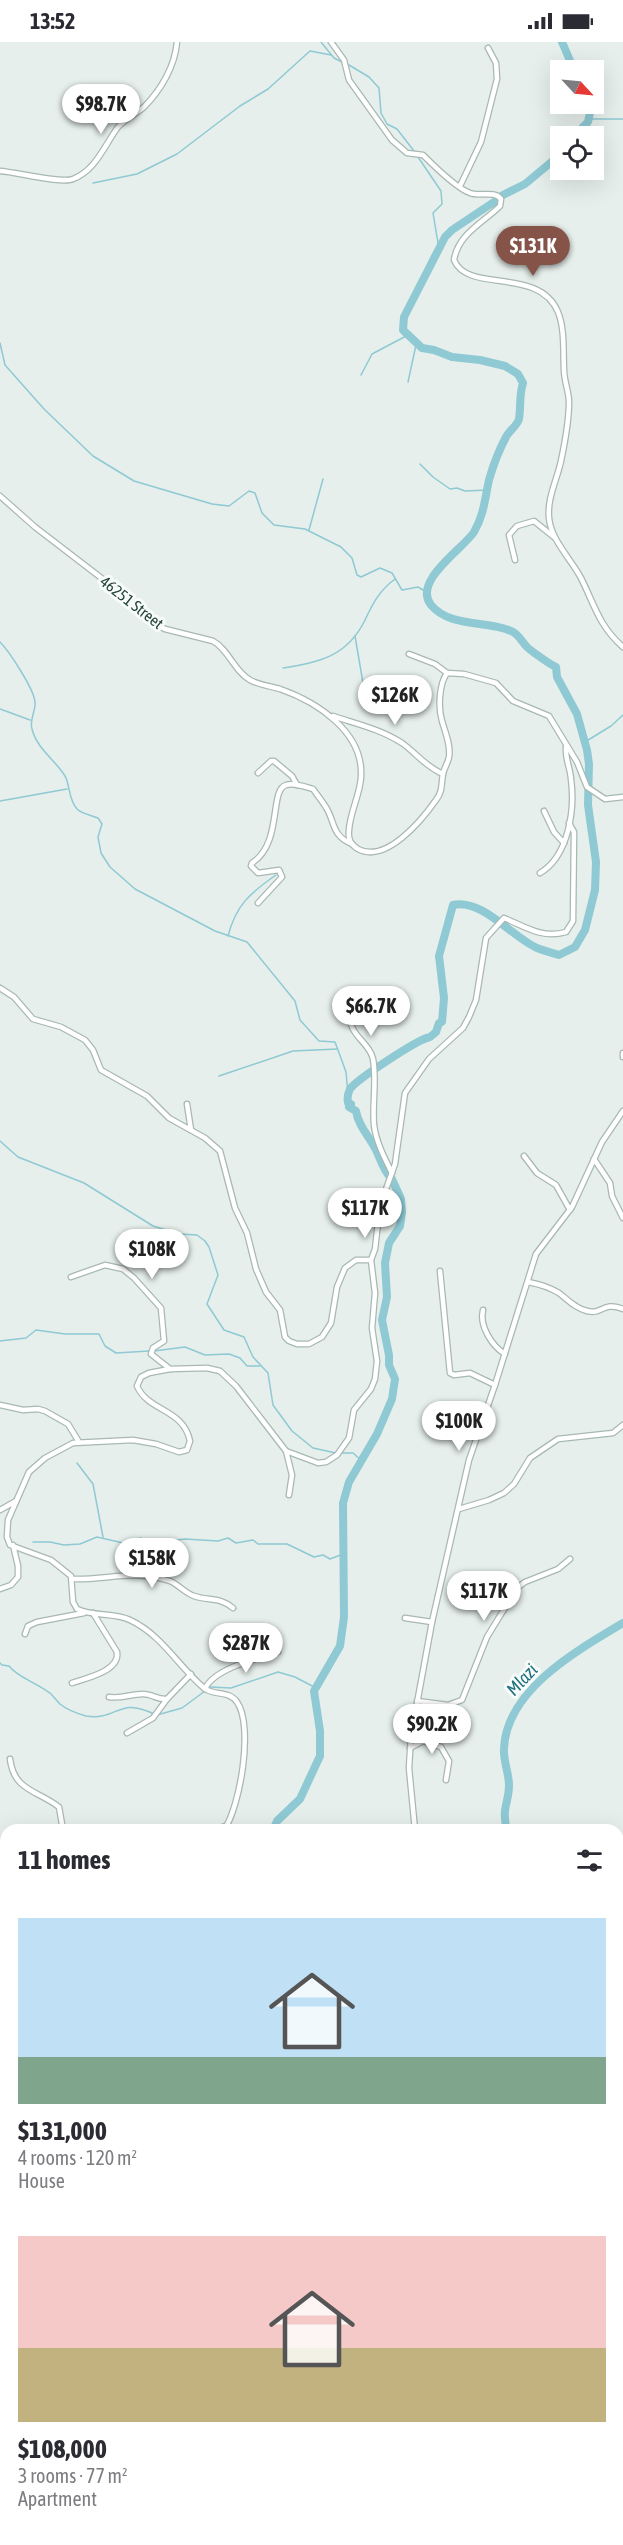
<!DOCTYPE html>
<html lang="en">
<head>
<meta charset="utf-8">
<style>
  :root { --surface:#fff; --page:#f7f7f7; --text:#2b2b33; --muted:#7c7c81; --accent:#855347 }
  body { margin:0; font-family:"Asap Condensed",sans-serif; background:var(--page); color:var(--text); height:100vh; display:flex; flex-direction:column; font-size:22px; white-space:nowrap }
  * { box-sizing:border-box; margin:0 }
  p { font-size:20px; color:var(--muted) }
  .icon { flex:none; width:33px; height:33px; fill:none; stroke:currentColor; stroke-width:2; stroke-linecap:round; stroke-linejoin:round }
  .map { position:relative; flex:1; overflow:hidden }
  .panel { position:absolute; left:0px; top:1782px; width:624px; height:722px; display:flex; flex-direction:column; background:var(--surface); border-radius:18px 18px 0 0; box-shadow:0 6px 24px #0002 }
  .panel>* { flex:none }
  .needle { width:39px; rotate:116deg }
  .fabs { position:absolute; left:550px; top:18px; display:grid; gap:12px }
  .fabs a { display:grid; place-items:center; width:54px; height:54px; border-radius:0px; background:var(--surface); box-shadow:0 6px 24px #0002; font-size:30px }
  .price { position:absolute; translate:-50% -51px; padding:0 14px; border-radius:21px; background:#fff; color:#222; font-size:20px; line-height:39px; filter:drop-shadow(0 2px 3px #0008) }
  .price::after { content:''; position:absolute; left:50%; top:36px; width:18px; height:14px; margin-left:-9px; background:inherit; clip-path:polygon(0 0,100% 0,50% 100%) }
  .price.current { background:var(--accent); color:#fff }
  ul { padding:0; list-style:none }
  li { display:grid; align-content:center; gap:12px; height:318px; padding:0 18px }
  li span { display:grid; place-items:center; height:186px; border-radius:0px; color:#555 }
  li>.icon { margin-inline-start:auto }
  span .icon { width:108px; height:108px; fill:#fffc; stroke-width:1 }
  li b { font-size:26px }
  h2 { display:flex; justify-content:space-between; align-items:center; height:72px; padding:0 18px; font-size:26px }
  .status { display:flex; justify-content:space-between; align-items:center; height:42px; padding:0 30px; background:var(--surface); direction:ltr }
  .status svg { height:16px; fill:currentColor }
  .map>svg:first-child { display:block }
  .lines { fill:none; stroke-linecap:round; stroke-linejoin:round }
  .stream { stroke:#8ec9d4; stroke-width:1.5 }
  .river { stroke:#8ec9d4; stroke-width:8 }
  .minor-casing { stroke:#a8b8b2; stroke-width:7 }
  .minor { stroke:#fff; stroke-width:4.5 }
  .labels { text-anchor:middle; stroke-width:6; stroke-linejoin:round; paint-order:stroke }
  .street-label { font-size:16px; fill:#24423a; stroke:#f7fbf9 }
  .water-label { font-size:18px; font-style:italic; fill:#1c6f80; stroke:#f7fbf9 }
</style>
</head>
<body>
<div class="status"><b>13:52</b><svg viewBox="0 0 49 12"><path d="M0 12V9h3v3zM5 12V6h3v6zM10 12V3h3v9zM15 12V0h3v12zM26 1h20v11H26zM47 4h2v5h-2z"/></svg></div>
<div class="map">
<svg width="623" height="2503" viewBox="0 0 623 2503">
  <rect width="100%" height="100%" fill="#e6efeb"/>
  <g class="lines">
    <g class="stream">
      <path d="M321,0L334,16L342,20"/>
      <path d="M349,23L369,35L379,46L381,71L387,82L397,87L414,109"/>
      <path d="M589,77H623"/>
      <path d="M418,115L441,149L442,162L433,171L439,207"/>
      <path d="M93,141L137,132L177,112L240,64L268,47L310,9L331,13"/>
      <path d="M0,301L5,323L44,367L93,414L134,439L212,462L229,464L249,449L255,451L262,471L274,483L305,487L341,505L352,516L357,533L361,535L380,526L392,531L402,548L418,545L428,551"/>
      <path d="M361,333L372,312L408,293"/>
      <path d="M408,340L416,303"/>
      <path d="M420,422L433,435L450,447L457,446L465,449L488,448"/>
      <path d="M309,488L323,437"/>
      <path d="M355,594L363,641"/>
      <path d="M0,600C9,609 34,647 35,660C36,669 29,678 32,687C37,708 59,721 66,736C70,746 69,758 77,767C82,772 91,773 98,776L102,782L98,795L101,811L110,825L135,847L215,889L247,900L295,959L300,978L319,999L335,1000L346,1030L348,1052"/>
      <path d="M283,626C319,620 347,615 365,578C373,561 379,549 395,537"/>
      <path d="M0,667L30,678"/>
      <path d="M585,700L611,684L623,673"/>
      <path d="M0,759L67,747"/>
      <path d="M228,894C236,863 250,851 276,833"/>
      <path d="M219,1034L293,1009L337,1007"/>
      <path d="M0,1099L18,1115L84,1141L153,1184L179,1192L197,1193L205,1199L209,1205L218,1233L207,1262L224,1288L244,1295L253,1315L268,1331L273,1363L292,1389L313,1406L336,1411"/>
      <path d="M0,1299L26,1296L36,1288L65,1292H99L105,1304L116,1311L149,1309"/>
      <path d="M154,1309L185,1305L205,1313L229,1312L240,1316L247,1324H260"/>
      <path d="M342,1411H353L362,1419"/>
      <path d="M77,1421L93,1442L103,1495"/>
      <path d="M33,1500H50L64,1503L80,1502L97,1495L132,1503L140,1496L155,1501L185,1497L218,1499L228,1496L236,1501L253,1498L258,1502H287L314,1515L323,1513L330,1517L343,1512"/>
      <path d="M0,1621L2,1623L9,1624C18,1636 38,1641 51,1652C54,1655 57,1659 60,1662C66,1667 79,1672 86,1674C118,1679 118,1654 154,1672"/>
      <path d="M210,1645L231,1646L278,1630L295,1635L316,1646"/>
      <path d="M157,1673L182,1666L205,1649"/>
      <path d="M618,1908L623,1903"/>
      <path d="M0,1923L6,1928"/>
      <path d="M618,2026L623,2028"/>
      <path d="M0,2186L6,2180"/>
      <path d="M0,2343L6,2360"/>
      <path d="M0,2445L6,2449"/>
      <path d="M37,2498L43,2503"/>
      <path d="M74,2503L75,2498"/>
    </g>
    <g class="river">
      <path d="M562,0L574,28"/>
      <path d="M579,94L581,87L588,80L591,66L587,62"/>
      <path d="M501,154L525,142L561,112"/>
      <path d="M390,1135C382,1126 380,1115 375,1106C368,1093 358,1083 356,1069L349,1065L351,1062L348,1061C347,1056 348,1051 350,1047C356,1038 418,997 430,995L436,990L439,981L442,980L444,956L439,914L453,863C482,856 513,896 537,906C544,909 553,911 559,913L575,905L585,888L595,848L596,820L588,763L589,722L587,708L577,672L557,635L556,625C551,623 531,609 527,605C521,599 519,592 511,589C487,578 450,586 431,563C412,539 464,506 474,490C484,473 485,456 489,438C493,424 499,408 506,395C509,389 517,384 519,377C521,364 519,353 523,341L518,332L505,324L480,318L452,315L434,308L422,306L403,288L404,275L445,195L452,188L497,158"/>
      <path d="M273,1788L277,1779L300,1757L320,1714V1689L314,1649L340,1604L344,1575L343,1461L349,1440L377,1392L392,1357L395,1337L389,1323V1313L382,1278L387,1255L385,1221L389,1201L400,1184L402,1170L401,1157L391,1135"/>
      <path d="M507,1788C501,1766 509,1761 509,1743C509,1731 503,1719 504,1706C507,1647 578,1608 623,1581"/>
      <path d="M618,2056L623,2060"/>
      <path d="M618,2460L623,2457"/>
      <path d="M441,2498L442,2503"/>
      <path d="M500,2503L505,2498"/>
    </g>
    <defs>
      <g id="minor">
        <path d="M331,0L344,18L349,38L392,98L407,111L423,113C434,124 456,146 470,151C480,155 494,148 501,157L500,164C483,181 458,192 454,218C468,252 539,224 558,270C565,287 563,310 564,328C564,339 569,350 569,360C569,379 565,400 561,419C557,438 547,456 549,476C551,498 571,517 581,536C595,564 599,584 623,605"/>
        <path d="M0,129C16,130 62,142 73,137C96,128 104,104 118,85C125,77 136,72 144,65C161,48 175,24 177,0"/>
        <path d="M460,144L481,100L497,37L496,21L488,6"/>
        <path d="M0,454L35,485L130,558L155,582L165,587L213,599C229,608 234,629 250,638C259,643 270,644 280,647C317,660 364,690 361,735C360,753 350,770 349,788C348,797 350,802 358,807C386,822 422,778 436,758C443,749 441,742 443,732C444,726 448,721 449,715C451,703 445,690 442,679C438,666 439,642 447,631L464,632L496,641L513,659L549,674L577,720L587,745L605,757L623,755"/>
        <path d="M515,518L509,493L517,484L534,479L554,495"/>
        <path d="M409,612L435,622L447,631"/>
        <path d="M333,674C357,682 380,687 402,701C416,711 426,725 443,732"/>
        <path d="M258,731L271,719H274L292,734L297,743"/>
        <path d="M544,769L554,790L564,801"/>
        <path d="M540,831C569,814 575,767 571,737C570,725 565,717 566,705"/>
        <path d="M258,861L282,835L279,828L258,831L251,824L252,821C283,801 269,748 286,743C293,740 306,745 313,747C318,754 323,760 327,767C335,781 332,794 352,802"/>
        <path d="M0,946L14,955L33,977L61,985L85,998L93,1008L101,1028L147,1054L169,1076L205,1096L220,1109L235,1166L247,1191L256,1227L266,1250L280,1268L285,1295L289,1299L297,1302H309L322,1295L331,1281L337,1245L345,1226L356,1218H371"/>
        <path d="M349,963C346,995 369,998 373,1017C377,1039 372,1061 374,1083C376,1100 385,1117 392,1131"/>
        <path d="M623,1011V1015"/>
        <path d="M187,1062L191,1088"/>
        <path d="M524,1114L537,1131L556,1143L570,1168"/>
        <path d="M594,1117L610,1141L612,1154L623,1176"/>
        <path d="M440,1229L450,1331L454,1333L470,1331L495,1343"/>
        <path d="M71,1235L105,1223L123,1227L134,1236L161,1266L164,1299L153,1306L151,1312L170,1327"/>
        <path d="M528,1240C539,1242 549,1245 559,1251C568,1258 575,1266 587,1269C603,1273 602,1259 623,1267"/>
        <path d="M483,1268C479,1284 492,1304 505,1312"/>
        <path d="M0,1363L23,1368L38,1367L45,1369L68,1382L79,1400"/>
        <path d="M286,1409L292,1433L289,1453"/>
        <path d="M459,1467L489,1458L504,1451L514,1442L530,1416L558,1397L613,1391L623,1383"/>
        <path d="M0,1468L16,1459"/>
        <path d="M73,1537C107,1538 136,1527 170,1539C179,1543 185,1551 194,1554C208,1559 221,1555 233,1566"/>
        <path d="M0,1547L11,1543L18,1535V1524L13,1503"/>
        <path d="M405,1576L432,1580"/>
        <path d="M25,1592L28,1584L37,1580L84,1571"/>
        <path d="M72,1641C87,1636 120,1629 117,1610L93,1571"/>
        <path d="M205,1647C213,1627 258,1616 278,1610"/>
        <path d="M109,1655C121,1657 131,1652 143,1652C152,1652 158,1658 167,1657"/>
        <path d="M417,1659L448,1663L462,1658L487,1595L517,1546L525,1540L558,1527L570,1517"/>
        <path d="M127,1691L153,1676L167,1657L191,1632"/>
        <path d="M410,1706L423,1699L441,1705L449,1719L446,1738"/>
        <path d="M10,1717C14,1749 37,1748 59,1765L63,1788"/>
        <path d="M214,1788L228,1783"/>
        <path d="M224,1788C240,1765 254,1684 237,1660C229,1648 213,1654 204,1646C178,1624 162,1593 130,1578C114,1570 93,1575 77,1567L73,1560L71,1534L51,1518L10,1503L7,1495L8,1478L29,1430L45,1416L73,1401L133,1398L156,1402L179,1410L187,1408L190,1399C183,1366 148,1370 137,1344L141,1335L149,1331L170,1327L207,1326L220,1329L236,1344L286,1409L318,1421L326,1420L337,1413L349,1396L354,1368L371,1347L375,1337L377,1319L372,1286L375,1251L371,1218L375,1207L380,1164L395,1122L405,1051L429,1017L463,986L469,975L476,958L486,896L504,876C526,885 542,897 566,890L573,879L574,790L569,781"/>
        <path d="M415,1788L409,1726L411,1694L432,1580L469,1418L495,1343L536,1212L572,1165L602,1100L623,1069"/>
        <path d="M0,2008L6,2004"/>
        <path d="M0,2089L6,2092"/>
        <path d="M0,2128H6"/>
        <path d="M618,2224L623,2220"/>
        <path d="M618,2229L623,2228"/>
        <path d="M618,2327L623,2325"/>
        <path d="M0,2333L6,2338"/>
        <path d="M0,2455L6,2464"/>
        <path d="M27,2498L32,2503"/>
        <path d="M79,2503V2498"/>
        <path d="M225,2503L232,2498"/>
        <path d="M290,2503C316,2499 342,2502 367,2498"/>
        <path d="M470,2503V2498"/>
      </g>
    </defs>
    <use href="#minor" class="minor-casing"/>
    <use href="#minor" class="minor"/>
  </g>
  <g class="labels">
    <g class="street-label">
      <text transform="translate(132 560) rotate(38)" y="6">46251 Street</text>
    </g>
    <g class="water-label">
      <text transform="translate(522 1638) rotate(-47)" y="6">Mlazi</text>
    </g>
  </g>
</svg>
<div class="fabs">
<a><svg class="needle" viewBox="-14 -14 28 28"><path d="M0-13l5 13h-10z" fill="#e53935"/><path d="M0 13l5-13h-10z" fill="#7c7c81"/></svg></a>
<a><svg class="icon" aria-label="locate" viewBox="0 0 24 24"><circle cx="12" cy="12" r="6"/><path d="M12 2v4M12 18v4M2 12h4M18 12h4"/></svg></a>
</div>
<b class="price" style="left:101px;top:93px">$98.7K</b>
<b class="price current" style="left:533px;top:235px">$131K</b>
<b class="price" style="left:395px;top:684px">$126K</b>
<b class="price" style="left:371px;top:995px">$66.7K</b>
<b class="price" style="left:365px;top:1197px">$117K</b>
<b class="price" style="left:152px;top:1238px">$108K</b>
<b class="price" style="left:459px;top:1410px">$100K</b>
<b class="price" style="left:152px;top:1547px">$158K</b>
<b class="price" style="left:484px;top:1580px">$117K</b>
<b class="price" style="left:246px;top:1632px">$287K</b>
<b class="price" style="left:432px;top:1713px">$90.2K</b>
<section class="panel">
<h2>11 homes<svg class="icon" aria-label="filters" viewBox="0 0 24 24"><path d="M4 7h16M4 17h16"/><circle cx="9" cy="7" r="2"/><circle cx="15" cy="17" r="2"/></svg></h2>
<ul>
<li><span style="background:linear-gradient(#bfe0f5 75%,#7fa58c 0)"><svg class="icon" aria-label="home" viewBox="0 0 24 24"><path d="M3 11l9-7 9 7M6 9v11h12V9"/></svg></span><div><b>$131,000</b><p>4 rooms · 120 m²</p><p>House</p></div></li>
<li><span style="background:linear-gradient(#f6c9c9 60%,#c2b280 0)"><svg class="icon" aria-label="home" viewBox="0 0 24 24"><path d="M3 11l9-7 9 7M6 9v11h12V9"/></svg></span><div><b>$108,000</b><p>3 rooms · 77 m²</p><p>Apartment</p></div></li>
</ul>
</section>
</div>
</body>
</html>
